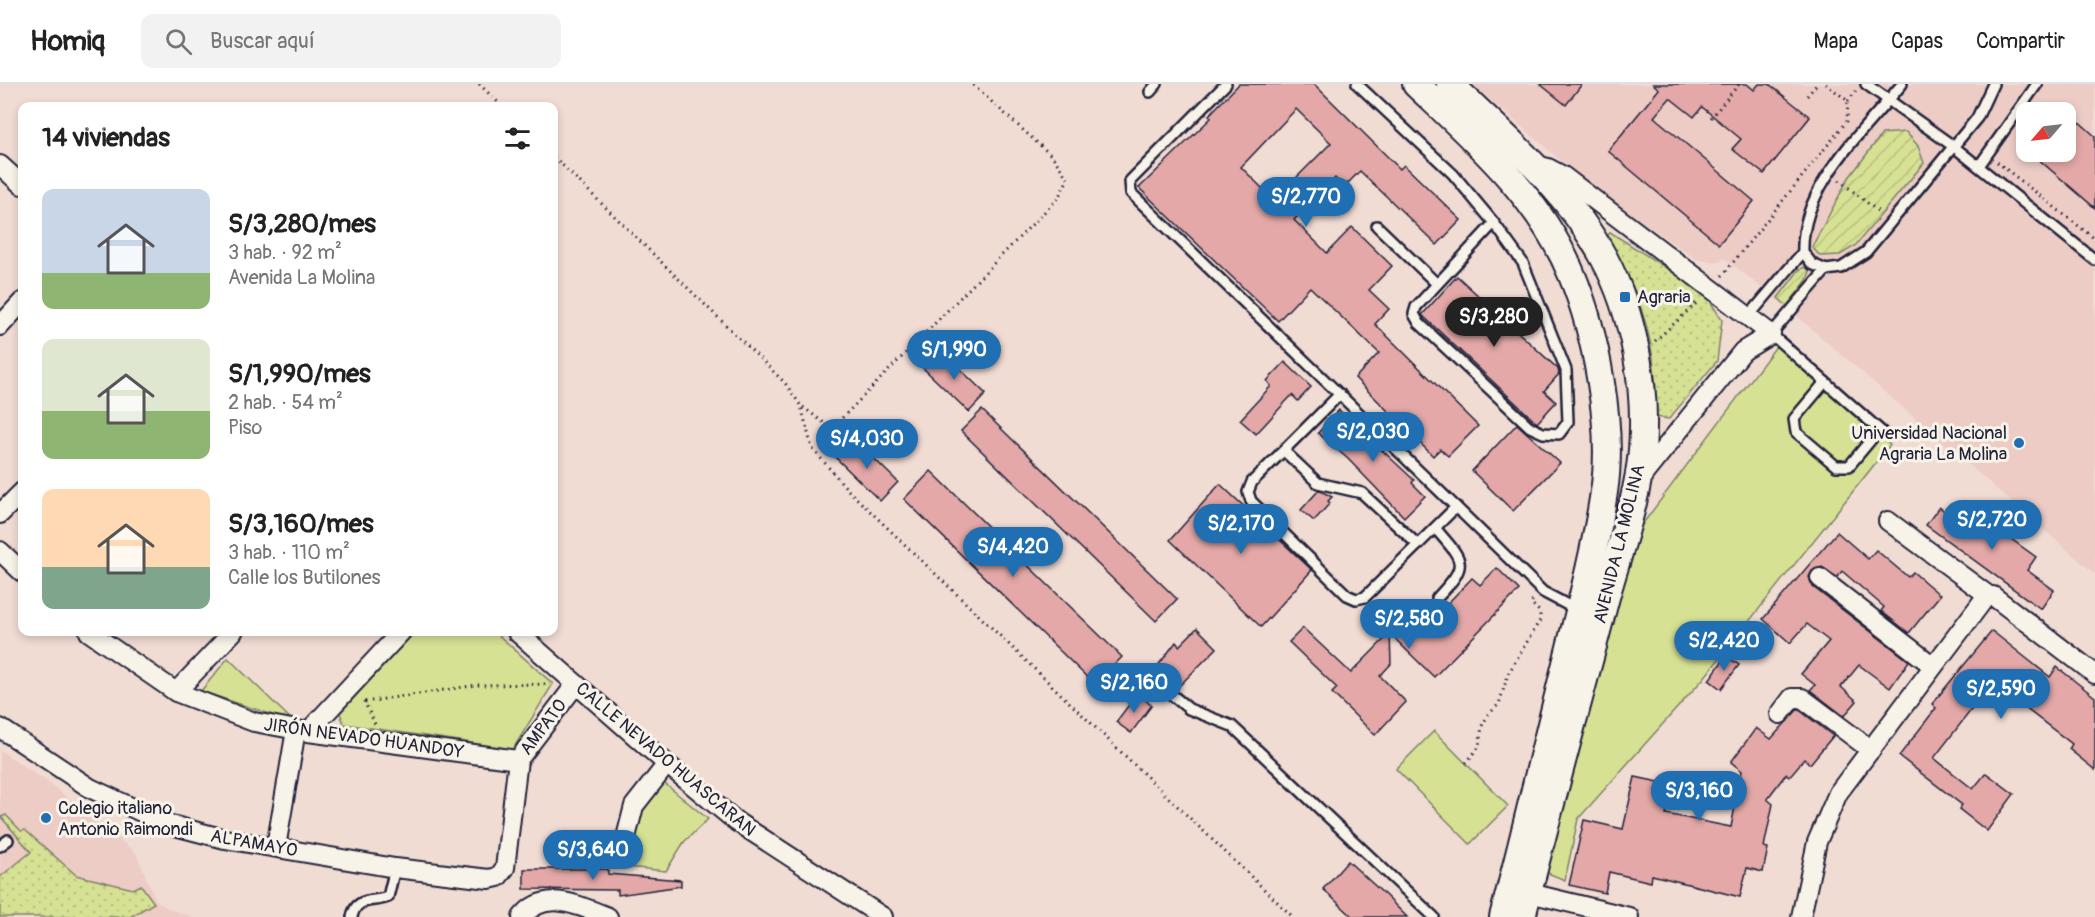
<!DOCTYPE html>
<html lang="es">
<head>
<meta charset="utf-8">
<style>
  :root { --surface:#fff; --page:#f2f2f2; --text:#222; --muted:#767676; --line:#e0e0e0; --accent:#1f6fb2 }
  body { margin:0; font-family:Pangolin,sans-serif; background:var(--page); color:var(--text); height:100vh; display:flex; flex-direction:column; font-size:22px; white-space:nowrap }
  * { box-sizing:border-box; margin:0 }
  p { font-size:20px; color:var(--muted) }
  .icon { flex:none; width:33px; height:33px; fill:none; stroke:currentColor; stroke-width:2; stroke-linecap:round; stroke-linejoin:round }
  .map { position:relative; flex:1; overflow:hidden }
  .details { position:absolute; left:18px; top:18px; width:540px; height:534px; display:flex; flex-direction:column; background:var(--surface); border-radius:12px; box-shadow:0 3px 9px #0003 }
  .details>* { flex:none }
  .needle { width:39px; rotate:242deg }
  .controls { position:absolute; left:2016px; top:18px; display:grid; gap:12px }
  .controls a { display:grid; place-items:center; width:60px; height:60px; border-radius:12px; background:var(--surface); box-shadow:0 3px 9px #0003; font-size:30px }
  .price { position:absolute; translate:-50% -51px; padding:0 14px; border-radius:21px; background:var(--accent); color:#fff; font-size:20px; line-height:39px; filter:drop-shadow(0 2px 3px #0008) }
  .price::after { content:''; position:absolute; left:50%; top:36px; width:18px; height:14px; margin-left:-9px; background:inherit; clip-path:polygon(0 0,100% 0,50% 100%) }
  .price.current { background:#222; color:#fff }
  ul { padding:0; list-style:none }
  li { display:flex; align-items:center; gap:18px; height:150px; padding:0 24px }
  li span { display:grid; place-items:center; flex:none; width:168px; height:120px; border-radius:12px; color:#555 }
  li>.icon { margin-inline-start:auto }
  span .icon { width:72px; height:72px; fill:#fffc; stroke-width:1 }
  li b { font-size:26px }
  h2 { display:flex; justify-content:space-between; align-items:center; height:72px; padding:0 24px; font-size:26px }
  header { display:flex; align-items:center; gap:36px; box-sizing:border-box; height:84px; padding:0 30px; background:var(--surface); border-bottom:2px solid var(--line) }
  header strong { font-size:28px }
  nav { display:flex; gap:33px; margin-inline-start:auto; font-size:21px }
  .search { width:420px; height:54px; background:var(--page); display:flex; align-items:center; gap:15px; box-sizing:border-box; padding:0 21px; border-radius:12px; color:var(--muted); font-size:22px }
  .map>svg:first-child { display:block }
  .built { fill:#edccc6; fill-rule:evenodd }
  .grass { fill:url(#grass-dots); stroke:#7c8268; stroke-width:1.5 }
  .park { fill:#d6e194; stroke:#7c8268; stroke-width:1.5 }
  .garden { fill:url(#garden-furrows); stroke:#7c8268; stroke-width:1.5 }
  .building { fill:#e3a8a7; stroke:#22223b; stroke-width:1.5; fill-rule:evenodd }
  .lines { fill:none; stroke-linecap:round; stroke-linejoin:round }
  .service-casing { stroke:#22223b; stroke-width:14 }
  .minor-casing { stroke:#22223b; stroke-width:22 }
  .secondary-casing { stroke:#22223b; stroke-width:30 }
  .path { stroke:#22223b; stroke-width:3; stroke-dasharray:1.5 4.5; stroke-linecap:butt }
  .service { stroke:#f7f3e8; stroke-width:9 }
  .minor { stroke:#f7f3e8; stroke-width:18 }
  .secondary { stroke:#f7f3e8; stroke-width:26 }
  .poi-dot { fill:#1f6fb2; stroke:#f7f3e8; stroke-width:2 }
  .labels { text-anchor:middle; stroke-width:6; stroke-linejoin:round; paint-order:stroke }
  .poi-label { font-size:18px; fill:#22223b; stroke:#f7f3e8; text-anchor:start }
  .street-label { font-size:18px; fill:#22223b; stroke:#f7f3e8 }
</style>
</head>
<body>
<header>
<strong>Homiq</strong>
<div class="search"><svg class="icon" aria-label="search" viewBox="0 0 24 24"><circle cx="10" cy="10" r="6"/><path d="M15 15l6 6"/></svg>Buscar aquí</div>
<nav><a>Mapa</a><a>Capas</a><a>Compartir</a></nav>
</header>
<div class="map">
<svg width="2095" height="833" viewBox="0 0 2095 833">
  <defs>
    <pattern id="grass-dots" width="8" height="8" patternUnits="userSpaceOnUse" patternTransform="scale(1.5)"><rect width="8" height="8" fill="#d6e194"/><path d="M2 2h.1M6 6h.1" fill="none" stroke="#b7c180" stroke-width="1.8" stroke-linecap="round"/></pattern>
    <pattern id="garden-furrows" width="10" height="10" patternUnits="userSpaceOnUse" patternTransform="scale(1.5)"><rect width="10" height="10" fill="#d6e194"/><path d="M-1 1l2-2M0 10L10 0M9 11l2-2" fill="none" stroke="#b7c180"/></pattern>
  </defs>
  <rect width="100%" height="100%" fill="#f1dcd4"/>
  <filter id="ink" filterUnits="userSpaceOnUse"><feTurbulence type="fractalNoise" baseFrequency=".0167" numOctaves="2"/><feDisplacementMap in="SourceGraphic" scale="12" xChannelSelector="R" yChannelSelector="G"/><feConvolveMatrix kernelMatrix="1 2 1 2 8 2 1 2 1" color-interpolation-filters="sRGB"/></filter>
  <g filter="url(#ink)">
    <g class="built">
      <path d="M1472,0H2095V490L1791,227L1724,174L1721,178L1697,176L1589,101ZM2026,28H2066V68H2026Z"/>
      <path d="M0,666L49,699L136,769L156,816L169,825L194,833H0Z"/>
    </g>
    <g class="grass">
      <path d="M1610,148L1705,209L1722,236L1717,277L1669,335L1656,333C1658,263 1643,213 1607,154Z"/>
      <path d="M6,731L21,747L25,746L76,791L133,805L141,801L154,819L130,833H0V793L31,768L1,733Z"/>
    </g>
    <g class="park">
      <path d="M1777,261L1890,361L1703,595L1578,735L1565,796L1545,788L1629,458Z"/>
      <path d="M415,548H495L553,600L513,665L344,640L340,629Z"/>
      <path d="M228,574L294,638L201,607Z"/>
      <path d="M1434,647L1508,722L1470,760L1396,685Z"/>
      <path d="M664,699L708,735L684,758L666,787L627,783C633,750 639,722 664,699Z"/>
    </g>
    <g class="garden">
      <path d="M1906,48L1918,62L1924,79L1855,162L1840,171L1820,172L1812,163L1848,95L1882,50Z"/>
      <path d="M1805,183L1810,187L1807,196L1787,222L1778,214L1799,186Z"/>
    </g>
    <g class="building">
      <path d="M1239,0H1314L1400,85L1404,81L1461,136L1437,161L1360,87L1344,103L1335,94L1294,136L1327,169L1352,143L1392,182L1369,206L1389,225L1375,240L1478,342L1448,372L1440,365L1433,372L1355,294L1379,269L1310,203L1278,237L1139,104L1211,34L1209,31ZM1296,25L1331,59L1274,116L1241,83Z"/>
      <path d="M1540,0H1582L1566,21Z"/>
      <path d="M1653,0H1747L1754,6L1759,0H1769L1810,33L1764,90L1732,65L1741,55L1702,23L1694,33L1670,14L1654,33L1754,117L1719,160L1608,67L1659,5Z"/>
      <path d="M2066,26L2095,52V124L2030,68H2066Z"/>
      <path d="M1457,192L1558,285L1559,290L1544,307L1556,318L1537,339L1422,231Z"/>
      <path d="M940,266L986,310L969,328L923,284Z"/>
      <path d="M1285,278L1311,303L1298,317L1292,311L1256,350L1240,336L1271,302L1267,297Z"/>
      <path d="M982,326L1177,515L1156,537L961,347Z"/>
      <path d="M1339,326L1414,396L1412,399L1425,412L1404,433L1348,375L1318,349Z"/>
      <path d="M1517,340L1560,379L1513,427L1472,387Z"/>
      <path d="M855,356L898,398L880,417L836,374Z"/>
      <path d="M931,387L1122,573L1095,601L904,415Z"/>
      <path d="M1220,400L1312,486L1261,543L1170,456Z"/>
      <path d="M1319,406L1332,413L1328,417L1330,419L1314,437L1301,426Z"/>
      <path d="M1961,419L2036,473L2027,486L2054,506L2041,525L1926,441L1939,423L1951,432Z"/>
      <path d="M1837,448L1868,475L1876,466L1908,493L1913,488L1940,511L1909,549L1881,527L1884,523L1842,487L1837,493L1822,483L1812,487L1809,493L1813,503L1909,577L1890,604L1859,581L1841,603L1857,617L1844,632L1810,606L1815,601L1801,590L1829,557L1807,540L1790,559L1763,535Z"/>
      <path d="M1497,484L1519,506L1434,593L1390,550L1391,580L1380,592L1406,618L1375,651L1332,609L1337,604L1289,558L1303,544L1351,589L1408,531L1423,545L1472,494L1480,501Z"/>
      <path d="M1197,544L1217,564L1178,603L1157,583L1176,558L1179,562Z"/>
      <path d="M1992,547L2050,593L2057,583L2095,613V686L2069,665L2072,660L2012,614L2005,623L1985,608L1934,674L1973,705L1986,689L2014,710L1987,747L1959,725L1962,721L1899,672L1936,624L1932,620Z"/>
      <path d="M1726,572L1739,581L1721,605L1709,596Z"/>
      <path d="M1137,610L1152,621L1131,649L1116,638Z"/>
      <path d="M1798,625L1833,652L1810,680L1804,675L1789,693L1786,690L1767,715L1773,720L1764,763L1768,764L1763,788L1747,784L1740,813L1652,791L1651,798L1609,788L1605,809L1569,801L1584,736L1623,745L1635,693L1673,701L1666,730L1731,743L1742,687L1731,678L1756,644L1771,655Z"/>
      <path d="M1348,777L1385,811L1407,833H1353L1323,805Z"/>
      <path d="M524,785H608V790L681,796V802L618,811V806L524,805Z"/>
    </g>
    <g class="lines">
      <defs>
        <g id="service">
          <path d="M1226,0L1130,97L1131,109L1456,423L1365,513L1356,515L1347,511L1251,417L1248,408L1252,398L1340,310"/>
          <path d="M1357,0L1453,90L1494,139L1523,179L1566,286L1568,338L1559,350L1543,349L1530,343L1419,239L1414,230L1416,223L1494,139"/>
          <path d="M1866,0L1953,62L2095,176"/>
          <path d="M1150,8L1157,0"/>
          <path d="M1979,82L2037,0"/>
          <path d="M1377,142L1437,200"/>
          <path d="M1803,168L1812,180L1826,186"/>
          <path d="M1749,232L1803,168C1800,103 1864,47 1902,0"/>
          <path d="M1825,298L1794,335L1796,348L1836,382H1849L1879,346"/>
          <path d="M1882,348L1771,250L1826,186L1841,184L1866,168L1977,34L1993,0"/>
          <path d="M1284,367L1318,399L1362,409L1418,461"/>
          <path d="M1456,423L1543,508L1577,526"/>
          <path d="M1435,444C1464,478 1470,479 1437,514"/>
          <path d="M1154,596L1189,625L1232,642L1434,833"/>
          <path d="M0,762L8,756"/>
          <path d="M352,833C356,812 373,819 388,813L395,784"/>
        </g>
        <g id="minor">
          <path d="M0,81L22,101"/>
          <path d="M1536,81L1548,84L1563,92L1771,250L1743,267L1639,396"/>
          <path d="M0,242L22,218"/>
          <path d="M0,430L22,408"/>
          <path d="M1888,437L1989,512"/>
          <path d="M0,467L22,488"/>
          <path d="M1820,494L1933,582"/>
          <path d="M89,548L176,608L254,638L308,648L518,676"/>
          <path d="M517,548L667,680L737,738L883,833"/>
          <path d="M176,608L233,548"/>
          <path d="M1780,630L1792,614H1802L1871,666"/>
          <path d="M0,644L90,704L167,740L225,755L395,784L489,795L498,793L505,784L518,676L576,600"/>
          <path d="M308,648L401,548"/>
          <path d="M276,763L296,646"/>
          <path d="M622,769L634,722L667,680"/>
          <path d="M1517,806L1629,833"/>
          <path d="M522,833C545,804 580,822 608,833"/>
          <path d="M1801,833L1817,758L1838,709L1985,514L1993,512L2095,590"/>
        </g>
        <g id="secondary">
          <path d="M1416,0C1475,56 1539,112 1571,189C1596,248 1614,344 1604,408C1594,475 1575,542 1559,608C1540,683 1523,758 1503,833"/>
          <path d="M1450,0C1506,54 1567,105 1604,174C1634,230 1647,304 1642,366C1638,415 1619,466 1606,513C1578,620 1548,726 1522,833"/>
        </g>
      </defs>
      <use href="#service" class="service-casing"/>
      <use href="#minor" class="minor-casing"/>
      <use href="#secondary" class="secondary-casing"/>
      <g class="path">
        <path d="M479,0L502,22"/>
        <path d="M1807,12L1817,0"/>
        <path d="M1848,17L1856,7"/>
        <path d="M1711,34L1739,0"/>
        <path d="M554,73L785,299L801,322L812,364L848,406L1293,833"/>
        <path d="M1997,78L2095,155"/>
        <path d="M1839,96L1880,129"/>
        <path d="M1722,192L1847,37L1848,17L1826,0"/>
        <path d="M1655,257L1699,217"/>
        <path d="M803,323L828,342L838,338L1058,114L1068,95L1053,73L972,0"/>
        <path d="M364,617L375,640"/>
        <path d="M365,618L477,601L550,600"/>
        <path d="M1466,679L1479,663L1482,642L1488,631L1499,620L1508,590L1540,536V528L1531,519L1534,515"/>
      </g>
      <use href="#service" class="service"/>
      <use href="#minor" class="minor"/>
      <use href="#secondary" class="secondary"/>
    </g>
  </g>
  <g class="poi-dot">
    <rect x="1619" y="207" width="12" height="12" rx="3"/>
    <circle cx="2019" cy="359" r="6"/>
    <circle cx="46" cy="734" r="6"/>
  </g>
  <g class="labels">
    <g class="poi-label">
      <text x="1637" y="219">Agraria</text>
      <text x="2007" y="355" text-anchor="end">Universidad Nacional<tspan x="2007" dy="21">Agraria La Molina</tspan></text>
      <text x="58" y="730">Colegio italiano<tspan x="58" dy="21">Antonio Raimondi</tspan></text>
    </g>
    <g class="street-label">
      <text transform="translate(1619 460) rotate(-76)" y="6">AVENIDA LA MOLINA</text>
      <text transform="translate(543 643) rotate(-53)" y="6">AMPATO</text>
      <text transform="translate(364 654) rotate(8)" y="6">JIRÓN NEVADO HUANDOY</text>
      <text transform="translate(666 675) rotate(40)" y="6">CALLE NEVADO HUASCARAN</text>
      <text transform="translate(254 759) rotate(10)" y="6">ALPAMAYO</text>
    </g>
  </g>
</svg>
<div class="controls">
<a><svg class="needle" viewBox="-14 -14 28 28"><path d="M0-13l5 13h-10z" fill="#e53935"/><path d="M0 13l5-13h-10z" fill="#767676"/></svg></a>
</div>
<b class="price" style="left:1306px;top:144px">S/2,770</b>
<b class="price current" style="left:1494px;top:264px">S/3,280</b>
<b class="price" style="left:954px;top:297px">S/1,990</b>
<b class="price" style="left:1373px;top:379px">S/2,030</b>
<b class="price" style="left:867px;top:386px">S/4,030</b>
<b class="price" style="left:1992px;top:467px">S/2,720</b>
<b class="price" style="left:1241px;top:471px">S/2,170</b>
<b class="price" style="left:1013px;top:494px">S/4,420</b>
<b class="price" style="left:1409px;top:566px">S/2,580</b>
<b class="price" style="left:1724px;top:588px">S/2,420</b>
<b class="price" style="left:1134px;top:630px">S/2,160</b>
<b class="price" style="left:2001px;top:636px">S/2,590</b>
<b class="price" style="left:1699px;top:738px">S/3,160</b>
<b class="price" style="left:593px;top:797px">S/3,640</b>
<section class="details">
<h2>14 viviendas<svg class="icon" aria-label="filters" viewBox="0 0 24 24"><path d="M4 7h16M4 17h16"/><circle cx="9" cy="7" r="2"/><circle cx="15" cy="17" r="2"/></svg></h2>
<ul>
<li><span style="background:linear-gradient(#c9d6e8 70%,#8fb573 0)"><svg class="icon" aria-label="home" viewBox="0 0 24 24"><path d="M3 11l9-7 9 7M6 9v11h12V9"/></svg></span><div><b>S/3,280/mes</b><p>3 hab. · 92 m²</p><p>Avenida La Molina</p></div></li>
<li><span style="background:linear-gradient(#dfe7d0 60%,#8fb573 0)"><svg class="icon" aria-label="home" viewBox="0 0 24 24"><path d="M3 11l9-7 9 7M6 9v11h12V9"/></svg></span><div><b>S/1,990/mes</b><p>2 hab. · 54 m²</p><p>Piso</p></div></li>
<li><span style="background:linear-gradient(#ffd9b3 65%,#7fa58c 0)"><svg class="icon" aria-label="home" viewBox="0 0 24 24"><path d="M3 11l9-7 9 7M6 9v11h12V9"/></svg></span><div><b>S/3,160/mes</b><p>3 hab. · 110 m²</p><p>Calle los Butilones</p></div></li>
</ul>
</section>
</div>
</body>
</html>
